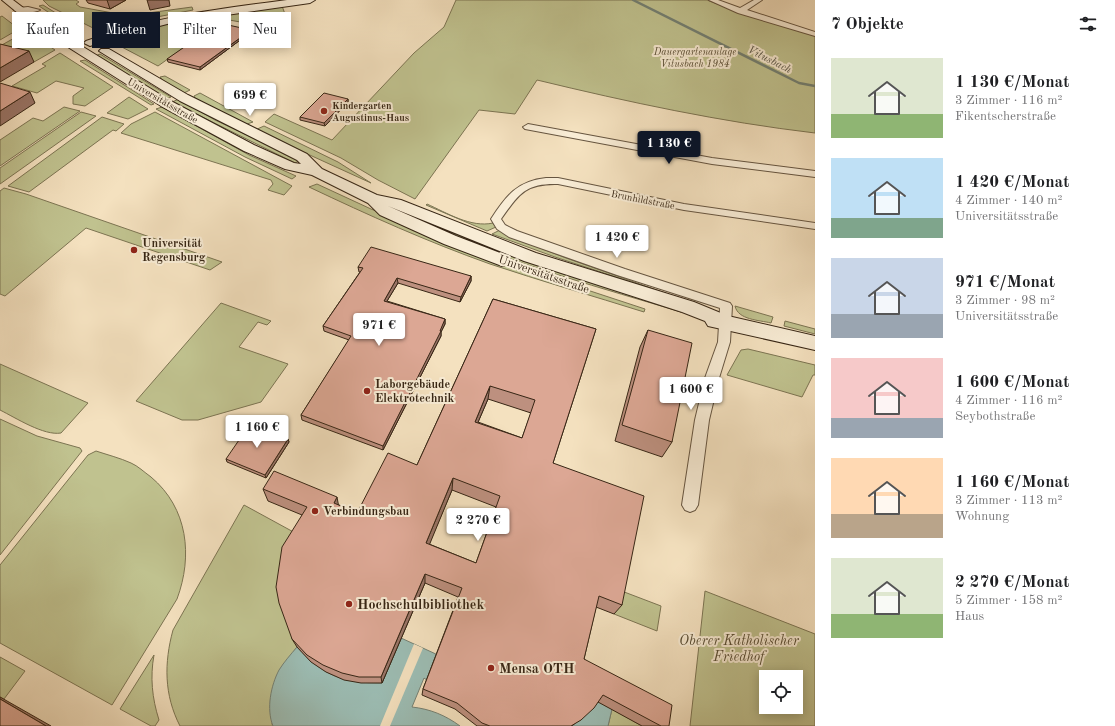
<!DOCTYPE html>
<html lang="de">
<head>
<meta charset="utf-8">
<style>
  :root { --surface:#fff; --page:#f6f6f6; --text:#202124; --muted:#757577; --accent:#111827 }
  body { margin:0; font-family:"Old Standard TT",serif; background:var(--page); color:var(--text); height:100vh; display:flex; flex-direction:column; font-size:15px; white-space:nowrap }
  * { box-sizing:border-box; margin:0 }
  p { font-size:13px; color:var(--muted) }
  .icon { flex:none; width:22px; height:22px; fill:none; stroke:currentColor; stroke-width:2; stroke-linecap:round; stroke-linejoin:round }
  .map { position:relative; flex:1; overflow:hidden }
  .details { display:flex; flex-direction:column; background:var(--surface); width:300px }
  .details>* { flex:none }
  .top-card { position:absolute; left:12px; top:12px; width:380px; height:36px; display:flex; gap:8px }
  .tools { position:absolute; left:759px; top:670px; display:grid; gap:8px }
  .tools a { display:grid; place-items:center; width:44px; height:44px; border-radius:0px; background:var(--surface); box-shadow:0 2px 10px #0003; font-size:20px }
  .price { position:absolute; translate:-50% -34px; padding:0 9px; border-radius:4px; background:#fff; color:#222; font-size:13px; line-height:26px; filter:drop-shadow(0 1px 2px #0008) }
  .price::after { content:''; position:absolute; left:50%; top:24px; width:12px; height:9px; margin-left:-6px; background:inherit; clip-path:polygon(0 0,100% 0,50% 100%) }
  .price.active { background:var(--accent); color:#fff }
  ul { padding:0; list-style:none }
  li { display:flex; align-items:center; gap:12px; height:100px; padding:0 16px }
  li span { display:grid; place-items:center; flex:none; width:112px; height:80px; border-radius:0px; color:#555 }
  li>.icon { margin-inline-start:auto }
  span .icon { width:48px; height:48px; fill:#fffc; stroke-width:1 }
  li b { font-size:17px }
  h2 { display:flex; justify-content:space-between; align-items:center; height:48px; padding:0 16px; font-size:17px }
  .chip { padding:0 14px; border-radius:0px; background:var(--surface); box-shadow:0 2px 10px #0003; font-size:14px; line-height:36px }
  .chip.active { background:var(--accent); color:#fff }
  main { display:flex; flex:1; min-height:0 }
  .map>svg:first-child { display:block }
  .green { fill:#c0c28f; stroke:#7c7452; fill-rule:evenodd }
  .water { fill:#9cbdb4; stroke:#748174 }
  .pier { fill:#f4e1bf }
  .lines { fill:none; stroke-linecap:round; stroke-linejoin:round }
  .stream { stroke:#748174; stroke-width:2.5 }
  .street-casing { stroke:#665540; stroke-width:2 }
  .secondary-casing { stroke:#372615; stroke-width:2 }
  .street { fill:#f8ecd5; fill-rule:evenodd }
  .secondary { fill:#f8ecd5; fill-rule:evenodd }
  .wall { fill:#bd907f; stroke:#372615; fill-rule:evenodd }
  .shaded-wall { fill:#9a7568; stroke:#372615 }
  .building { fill:#dca794; stroke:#372615; fill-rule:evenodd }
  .poi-dot { fill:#8f2418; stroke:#f8ecd5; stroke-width:1.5 }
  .labels { text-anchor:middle; stroke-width:4; stroke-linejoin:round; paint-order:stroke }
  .far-park-label { font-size:10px; font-style:italic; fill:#594d34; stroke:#f8ecd5 }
  .far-street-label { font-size:10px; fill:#372615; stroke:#f8ecd5 }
  .far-poi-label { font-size:10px; font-weight:bold; fill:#372615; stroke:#f8ecd5; text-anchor:start }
  .far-water-label { font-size:11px; font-style:italic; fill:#555345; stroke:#f8ecd5 }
  .poi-label { font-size:12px; font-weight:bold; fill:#372615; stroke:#f8ecd5; text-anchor:start }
  .street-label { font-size:12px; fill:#372615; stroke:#f8ecd5 }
  .near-poi-label { font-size:14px; font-weight:bold; fill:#372615; stroke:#f8ecd5; text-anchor:start }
  .near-park-label { font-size:14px; font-style:italic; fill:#594d34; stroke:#f8ecd5 }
</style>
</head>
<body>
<main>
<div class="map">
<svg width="815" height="726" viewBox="0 0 815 726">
  <rect width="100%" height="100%" fill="#f4e1bf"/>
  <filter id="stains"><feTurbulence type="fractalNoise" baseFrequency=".005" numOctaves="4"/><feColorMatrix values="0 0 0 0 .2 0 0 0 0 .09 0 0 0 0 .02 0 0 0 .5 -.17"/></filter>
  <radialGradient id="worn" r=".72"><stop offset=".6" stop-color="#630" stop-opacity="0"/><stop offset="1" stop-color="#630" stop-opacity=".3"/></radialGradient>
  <g class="green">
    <path d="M43,0H76L79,2L76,4L80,7L113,13L133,15L192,7L193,10L95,29L49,6Z"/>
    <path d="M456,0H707L741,13L815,35V133C721,122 628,102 537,80L515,114L479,110L415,199L378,180L341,158L265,122L274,114L332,140L414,53L444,27Z"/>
    <path d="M43,5L83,30L78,32L39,6Z"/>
    <path d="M282,6L285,14L259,17L283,30L224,19L158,66L118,45L116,42L126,34L155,25Z"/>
    <path d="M2,16L19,29L0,40V17Z"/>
    <path d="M27,31L55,50L34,62L0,46Z"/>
    <path d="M60,53L113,87L85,106L73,104V96L84,88L56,81L37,93L12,86L46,66L42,64Z"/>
    <path d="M100,54L171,97L166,99L95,56Z"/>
    <path d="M85,60L154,104L151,105L80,61Z"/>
    <path d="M165,76L190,90L184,93L167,85L160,77Z"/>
    <path d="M200,93L253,122L244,125L195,98L194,96Z"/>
    <path d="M129,97L148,109L128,119L107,113Z"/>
    <path d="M179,99L215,120L300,160L295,163L172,102Z"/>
    <path d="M64,107L80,111L0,166V140L33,118L43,121Z"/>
    <path d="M162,107L249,155L296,176L292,179L245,157L156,109Z"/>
    <path d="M81,112L96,116L0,184V168Z"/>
    <path d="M155,112L292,186L284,195L268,190L273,184L271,180L121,133L131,124Z"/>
    <path d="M102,117L124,124L116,131L113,130L29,192L8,186Z"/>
    <path d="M264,126L338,162L371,183L255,130Z"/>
    <path d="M317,184L371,209L493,259L645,309L644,312C593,296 541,281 490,264C428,242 368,215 309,187Z"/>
    <path d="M4,188L26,194L222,262L210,270L86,228L5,296L0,294V191Z"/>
    <path d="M427,204C447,213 471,228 493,223L496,227L487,231L426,205Z"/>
    <path d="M394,209L506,254L681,312C602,288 520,266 444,233C427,226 411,217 394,209Z"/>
    <path d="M500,230L504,234L566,258L671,295L555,257L492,234Z"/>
    <path d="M221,303L271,321L267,325L258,322L239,347L288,364L261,402L198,420H182L136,401Z"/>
    <path d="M735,306L773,317L771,323C759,320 738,320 735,306Z"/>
    <path d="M785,321L815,329V334L784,326Z"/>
    <path d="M748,349L815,365V375H813L802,397L727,375L741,350Z"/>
    <path d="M0,364L88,403L61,433C44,436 16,418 0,410Z"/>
    <path d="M0,419L37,436L80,448L82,451L0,555Z"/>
    <path d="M96,451C108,455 120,458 131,463C138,466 144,472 151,477C188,508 193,556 177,599L112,705L0,643V565L88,455Z"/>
    <path d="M244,505L299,535L290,631L297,647L280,670L272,724L273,726H180C164,695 164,663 173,630Z"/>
    <path d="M619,590L661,606L657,631L614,614Z"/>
    <path d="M705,591L815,634V726H690ZM766,677H796V707H766Z"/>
    <path d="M154,655C150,677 152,698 159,720L155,726H151L120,709Z"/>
    <path d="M0,657L25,671L4,699L0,697Z"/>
    <path d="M612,709L642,726H608Z"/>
  </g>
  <g class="water">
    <path d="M401,638L438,655L428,681L424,678L412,707C430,709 445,715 460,726H273C266,709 271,685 279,670C284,662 291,654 297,647C323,676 343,683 382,683Z"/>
    <path d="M595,700L612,709L608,726H572Z"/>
  </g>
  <path class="pier" d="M414,644L423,648L390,726H380Z"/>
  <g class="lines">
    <path class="stream" d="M633,0L799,83L815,86"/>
    <defs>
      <g id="street">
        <path d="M709,0H718L740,8L754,0H762L747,10L815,32V36L738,13Z"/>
        <path d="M28,7L40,10C35,13 19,13 14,10L18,8Z"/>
        <path d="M528,124L712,158L815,171V177L712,164L525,129L523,127Z"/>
        <path d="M546,178H558L684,204L815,223V229L684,210L558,184C525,183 519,194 501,219L505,225L517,231L625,269L730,303L732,306L730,342L719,378L709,420L698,505L695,510L690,512L685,510L682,505L695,420L705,378L718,342L720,308L617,275L509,237L497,229L491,219C506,196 517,181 546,178Z"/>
      </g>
      <g id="secondary">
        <path d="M2,0H13L38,19L169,100L254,145L294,163L301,164L297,160L180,101L99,51L101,49H109L188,95L307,154L322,169L377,195L401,200L536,253L694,302L728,316L815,336V350L708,326L705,321L682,312L524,261L388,206L456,236L508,256L510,260L508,264L502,266L444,244L380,215L368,203L312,175L285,169L244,151L161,106L30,23Z"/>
        <path d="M287,0H315L310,3L171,23L121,36L90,46L84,43L86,41C153,17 217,9 287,0Z"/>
      </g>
    </defs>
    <use href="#street" class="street-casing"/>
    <use href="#secondary" class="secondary-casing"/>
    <use href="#street" class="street"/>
    <use href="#secondary" class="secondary"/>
  </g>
  <g class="wall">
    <path d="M86,0H126L110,9L88,3Z"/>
    <path d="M251,30V32L200,70L168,62L167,59Z"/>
    <path d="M348,99V102L325,126L300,120V117Z"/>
    <path d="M358,267L471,276V281L460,302L398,283L387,301L445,319V324L441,332V336L383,450L302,420L301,415L349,340L324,331L323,326L360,272H359Z"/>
    <path d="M493,299L596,329L553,463L622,605L614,614L596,607L584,659L661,726H642L598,702L572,726H477L455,709L422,695L423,689L458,597L425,583L382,683H361L344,680L326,672L311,662L297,647L292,639L302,515L268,501L263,489L339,505L357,513L417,465ZM488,399L531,413L522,438L478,422ZM452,490L496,507L476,563L429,544Z"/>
    <path d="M648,330L672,442L662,457L615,441L640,347Z"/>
    <path d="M288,439L289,442L266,478L227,462L226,459Z"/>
  </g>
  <g class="shaded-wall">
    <path d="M107,0H126L110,9Z"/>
    <path d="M147,0H169L170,6L150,10Z"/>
    <path d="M251,30V32L200,70V67Z"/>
    <path d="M29,51L34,62L0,82V68Z"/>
    <path d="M30,92L35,103L0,126V111Z"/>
    <path d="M348,99V102L325,126L324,123Z"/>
    <path d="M471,276V281L460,302L461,297Z"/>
    <path d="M397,278L398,283L384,306V301Z"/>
    <path d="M445,319V324L441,332V336L383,450V446Z"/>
    <path d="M490,386L488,399L473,434L475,422Z"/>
    <path d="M288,439L289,442L266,478L265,475Z"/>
    <path d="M453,478L452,490L426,553V543Z"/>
    <path d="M337,497L339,508L334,503Z"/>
    <path d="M425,574V583L382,683L381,677Z"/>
    <path d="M0,697L51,726H46L0,699Z"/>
  </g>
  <g class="building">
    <path d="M219,23L251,30L200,67L167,59Z"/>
    <path d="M0,44L29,51L0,68Z"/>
    <path d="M0,83L30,92L0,111Z"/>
    <path d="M324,93L348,99L324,123L300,117Z"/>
    <path d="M371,247L471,276L461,297L397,278L384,301L445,319L440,331H441L383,446L301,415L351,336L323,326L363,268L358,267Z"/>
    <path d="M493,299L596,329L553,463L644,496L622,605L599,596L584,659L672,705L669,726H661L603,695L594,708L581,720L571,726H490L482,723L457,703L423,689L462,588L425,574L381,677H359L342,673L323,665L307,655L292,639L279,603L276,587L282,547L307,507L263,489L274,471L337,497L334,503L357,513L388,453L417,465ZM490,386L535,400L522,438L475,422ZM453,478L500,496L476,563L426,543Z"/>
    <path d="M648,330L692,343L672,442L622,425Z"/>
    <path d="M250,424L288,439L265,475L226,459Z"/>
    <path d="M0,699L46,726H0Z"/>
  </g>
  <g class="poi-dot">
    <circle cx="324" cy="111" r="4"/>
    <circle cx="134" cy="250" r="4"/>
    <circle cx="367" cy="391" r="4"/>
    <circle cx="315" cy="511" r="4"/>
    <circle cx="349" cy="604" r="4"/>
    <circle cx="491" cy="668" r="4"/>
  </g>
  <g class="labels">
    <g class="far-park-label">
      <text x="695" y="55">Dauergartenanlage<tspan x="695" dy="12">Vitusbach 1984</tspan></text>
    </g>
    <g class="far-street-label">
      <text transform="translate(163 100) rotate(30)" y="4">Universitätsstraße</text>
      <text transform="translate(643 199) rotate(11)" y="4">Brunhildstraße</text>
    </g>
    <g class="far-poi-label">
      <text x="332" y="109">Kindergarten<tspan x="332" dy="12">Augustinus-Haus</tspan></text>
    </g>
    <g class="far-water-label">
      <text transform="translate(770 59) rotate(27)" y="4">Vitusbach</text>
    </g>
    <g class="poi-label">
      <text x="142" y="247">Universität<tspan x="142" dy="14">Regensburg</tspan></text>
      <text x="375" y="388">Laborgebäude<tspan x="375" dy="14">Elektrotechnik</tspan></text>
      <text x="323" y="515">Verbindungsbau</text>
    </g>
    <g class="street-label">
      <text transform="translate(544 274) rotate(19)" y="4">Universitätsstraße</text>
    </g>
    <g class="near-poi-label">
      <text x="357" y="609">Hochschulbibliothek</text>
      <text x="499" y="673">Mensa OTH</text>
    </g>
    <g class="near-park-label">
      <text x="739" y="645">Oberer Katholischer<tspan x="739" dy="16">Friedhof</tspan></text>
    </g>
  </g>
  <rect width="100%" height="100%" filter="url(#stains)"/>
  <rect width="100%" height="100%" fill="url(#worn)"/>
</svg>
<div class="tools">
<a><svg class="icon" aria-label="locate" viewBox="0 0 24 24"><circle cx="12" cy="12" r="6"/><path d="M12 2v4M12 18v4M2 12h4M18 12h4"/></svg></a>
</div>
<b class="price" style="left:250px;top:117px">699 €</b>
<b class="price active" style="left:669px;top:165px">1 130 €</b>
<b class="price" style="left:617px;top:259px">1 420 €</b>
<b class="price" style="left:379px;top:347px">971 €</b>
<b class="price" style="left:691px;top:411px">1 600 €</b>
<b class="price" style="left:257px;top:449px">1 160 €</b>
<b class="price" style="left:478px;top:542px">2 270 €</b>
<div class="top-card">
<a class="chip">Kaufen</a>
<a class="chip active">Mieten</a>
<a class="chip">Filter</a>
<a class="chip">Neu</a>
</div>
</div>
<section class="details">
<h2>7 Objekte<svg class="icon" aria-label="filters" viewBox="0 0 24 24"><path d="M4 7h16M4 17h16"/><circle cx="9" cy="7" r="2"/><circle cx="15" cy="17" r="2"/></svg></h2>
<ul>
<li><span style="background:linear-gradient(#dfe7d0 70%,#8fb573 0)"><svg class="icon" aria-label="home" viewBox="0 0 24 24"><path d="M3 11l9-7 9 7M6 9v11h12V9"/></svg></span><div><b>1 130 €/Monat</b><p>3 Zimmer · 116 m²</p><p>Fikentscherstraße</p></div></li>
<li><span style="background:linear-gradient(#bfe0f5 75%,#7fa58c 0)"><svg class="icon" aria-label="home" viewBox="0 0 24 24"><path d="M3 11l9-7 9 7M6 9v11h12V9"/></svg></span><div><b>1 420 €/Monat</b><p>4 Zimmer · 140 m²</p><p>Universitätsstraße</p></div></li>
<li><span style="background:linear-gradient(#c9d6e8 70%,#9aa5b1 0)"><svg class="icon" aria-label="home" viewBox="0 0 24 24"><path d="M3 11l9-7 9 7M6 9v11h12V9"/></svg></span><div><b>971 €/Monat</b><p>3 Zimmer · 98 m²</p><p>Universitätsstraße</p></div></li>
<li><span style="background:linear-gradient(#f6c9c9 75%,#9aa5b1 0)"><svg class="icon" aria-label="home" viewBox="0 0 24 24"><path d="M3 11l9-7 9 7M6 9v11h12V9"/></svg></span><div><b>1 600 €/Monat</b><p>4 Zimmer · 116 m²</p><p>Seybothstraße</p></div></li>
<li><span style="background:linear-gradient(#ffd9b3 70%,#b9a48a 0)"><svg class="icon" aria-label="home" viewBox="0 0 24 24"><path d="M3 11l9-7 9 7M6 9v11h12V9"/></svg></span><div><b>1 160 €/Monat</b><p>3 Zimmer · 113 m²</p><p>Wohnung</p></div></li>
<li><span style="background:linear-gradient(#dfe7d0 70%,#8fb573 0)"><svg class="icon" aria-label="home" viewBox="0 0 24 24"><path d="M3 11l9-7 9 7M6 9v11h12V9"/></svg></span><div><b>2 270 €/Monat</b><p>5 Zimmer · 158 m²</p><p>Haus</p></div></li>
</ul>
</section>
</main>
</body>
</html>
